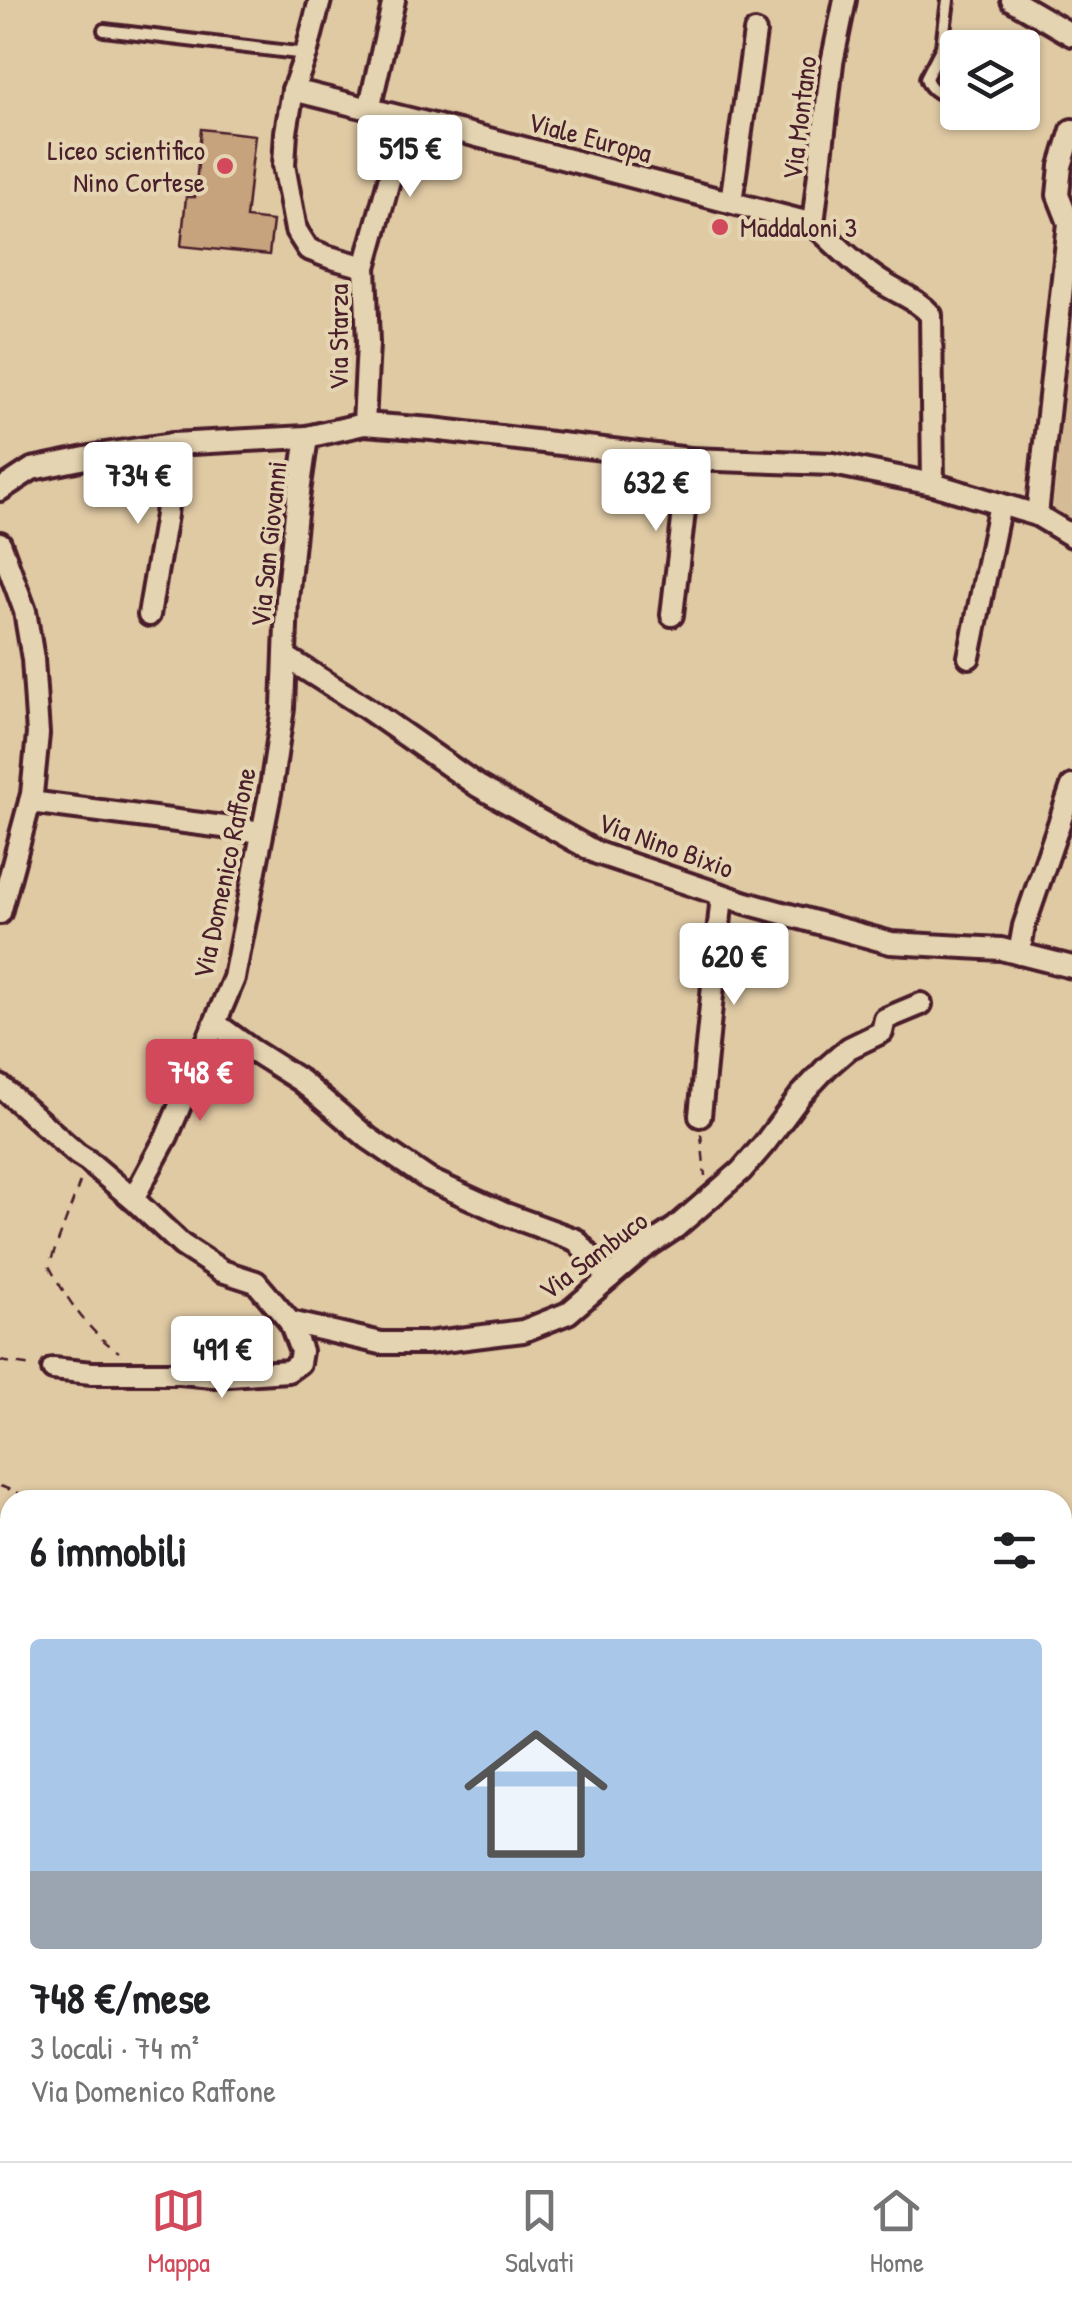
<!DOCTYPE html>
<html lang="it">
<head>
<meta charset="utf-8">
<style>
  :root { --surface:#fff; --page:#f2f2f2; --text:#202124; --muted:#757577; --line:#e0e0e0; --accent:#d1495b }
  body { margin:0; font-family:"Patrick Hand",sans-serif; background:var(--page); color:var(--text); height:100vh; display:flex; flex-direction:column; font-size:38px; white-space:nowrap }
  * { box-sizing:border-box; margin:0 }
  p { font-size:32px; color:var(--muted) }
  .icon { flex:none; width:55px; height:55px; fill:none; stroke:currentColor; stroke-width:2; stroke-linecap:round; stroke-linejoin:round }
  .map { position:relative; flex:1; overflow:hidden }
  .drawer { position:absolute; left:0px; top:1490px; width:1072px; height:672px; display:flex; flex-direction:column; background:var(--surface); border-radius:30px 30px 0 0; box-shadow:0 2px 8px #0004 }
  .drawer>* { flex:none }
  .fabs { position:absolute; left:940px; top:30px; display:grid; gap:20px }
  .fabs a { display:grid; place-items:center; width:100px; height:100px; border-radius:10px; background:var(--surface); box-shadow:0 2px 8px #0004; font-size:50px }
  .price { position:absolute; translate:-50% -85px; padding:0 22px; border-radius:10px; background:#fff; color:#222; font-size:32px; line-height:65px; filter:drop-shadow(0 2px 5px #0008) }
  .price::after { content:''; position:absolute; left:50%; top:60px; width:30px; height:22px; margin-left:-15px; background:inherit; clip-path:polygon(0 0,100% 0,50% 100%) }
  .price.selected { background:var(--accent); color:#fff }
  ul { padding:0; list-style:none }
  li { display:grid; align-content:center; gap:20px; height:530px; padding:0 30px }
  li span { display:grid; place-items:center; height:310px; border-radius:10px; color:#555 }
  li>.icon { margin-inline-start:auto }
  span .icon { width:180px; height:180px; fill:#fffc; stroke-width:1 }
  li b { font-size:42px }
  h2 { display:flex; justify-content:space-between; align-items:center; height:120px; padding:0 30px; font-size:42px }
  .tabs { display:flex; justify-content:space-around; align-items:center; height:140px; border-top:2px solid var(--line); background:var(--surface); font-size:28px; color:var(--muted) }
  .tabs a { display:grid; justify-items:center; gap:5px }
  .tabs .selected { color:var(--accent) }
  .map>svg:first-child { display:block }
  .built { fill:#d5bb96 }
  .green { fill:#b6dd98; stroke:#807e62; stroke-width:2.5 }
  .building { fill:#c6a37d; stroke:#4a1f2b; stroke-width:2.5 }
  .lines { fill:none; stroke-linecap:round; stroke-linejoin:round }
  .service-casing { stroke:#4a1f2b; stroke-width:18 }
  .minor-casing { stroke:#4a1f2b; stroke-width:28 }
  .path { stroke:#4a1f2b; stroke-width:2.5; stroke-dasharray:10 8; stroke-linecap:butt }
  .service { stroke:#e5d4b1; stroke-width:10 }
  .minor { stroke:#e5d4b1; stroke-width:20 }
  .poi-dot { fill:#d1495b; stroke:#e5d4b1; stroke-width:4 }
  .labels { text-anchor:middle; stroke-width:8; stroke-linejoin:round; paint-order:stroke }
  .street-label { font-size:28px; fill:#4a1f2b; stroke:#e5d4b1 }
  .poi-label { font-size:28px; fill:#4a1f2b; stroke:#e5d4b1; text-anchor:end }
</style>
</head>
<body>
<div class="map">
<svg width="1072" height="2161" viewBox="0 0 1072 2161">
  <rect width="100%" height="100%" fill="#e0caa4"/>
  <filter id="ink" filterUnits="userSpaceOnUse"><feTurbulence type="fractalNoise" baseFrequency=".01" numOctaves="2"/><feDisplacementMap in="SourceGraphic" scale="20" xChannelSelector="R" yChannelSelector="G"/><feConvolveMatrix kernelMatrix="1 2 1 2 8 2 1 2 1" color-interpolation-filters="sRGB"/></filter>
  <g filter="url(#ink)">
    <path class="built" d="M1072,325V530L1052,517Z"/>
    <path class="green" d="M924,2153V2152L1046,2153L1045,2161H920Z"/>
    <path class="building" d="M201,129L255,135L246,218L273,221L269,255L181,246L186,197H195Z"/>
    <g class="lines">
      <defs>
        <g id="service">
          <path d="M948,0L942,47L926,78C931,93 944,95 958,99"/>
          <path d="M104,30L306,54"/>
        </g>
        <g id="minor">
          <path d="M320,0L306,54L293,90L286,132L284,165L296,230L308,249L329,257L365,267"/>
          <path d="M1012,0L1072,35"/>
          <path d="M293,90L466,133L813,224C836,244 857,267 883,283C900,294 917,299 931,315L933,484"/>
          <path d="M369,110L394,0"/>
          <path d="M731,202L755,32"/>
          <path d="M813,224L832,63L845,0"/>
          <path d="M364,424L368,343L365,267L406,119"/>
          <path d="M0,490L32,469L105,454L173,444L307,437L364,424L432,429L690,459L833,464L933,484L1037,515L1072,536"/>
          <path d="M1037,515L1069,223L1058,195L1061,166L1072,130"/>
          <path d="M0,543L25,611L33,659L38,734L32,794L0,913"/>
          <path d="M149,615L166,515L173,444"/>
          <path d="M672,615L690,459"/>
          <path d="M286,657L365,707L478,786L597,853L746,903L891,943L1001,949L1072,967"/>
          <path d="M969,657L1000,504"/>
          <path d="M30,802L262,832"/>
          <path d="M1019,954L1024,926L1072,786"/>
          <path d="M215,1023L252,1050L301,1081L368,1138L428,1179L505,1214L576,1240L609,1278"/>
          <path d="M0,1086L77,1154L88,1161L133,1199L182,1245L222,1271L256,1282L290,1322L381,1343H427L523,1331L568,1313L642,1250L675,1228L741,1171L765,1143L800,1096L827,1067L849,1048L882,1032L885,1019L921,1004"/>
          <path d="M700,1116L722,895"/>
          <path d="M133,1199L167,1136L234,978L271,788L283,708L287,599L296,513L307,437"/>
          <path d="M53,1369L92,1373H180L213,1376L288,1371L299,1363L301,1351L290,1322"/>
          <path d="M1062,2086L1072,2091"/>
        </g>
      </defs>
      <use href="#service" class="service-casing"/>
      <use href="#minor" class="minor-casing"/>
      <g class="path">
        <path d="M701,1134L705,1176"/>
        <path d="M80,1182L49,1266C67,1299 88,1332 119,1352"/>
        <path d="M0,1361L33,1366"/>
        <path d="M0,1486L37,1500"/>
        <path d="M1062,1754L1072,1747"/>
        <path d="M0,2069L10,2064"/>
        <path d="M81,2161L86,2152"/>
        <path d="M337,2161L345,2152"/>
        <path d="M550,2161L558,2152"/>
        <path d="M796,2161L797,2152"/>
        <path d="M914,2161L919,2152"/>
      </g>
      <use href="#service" class="service"/>
      <use href="#minor" class="minor"/>
    </g>
  </g>
  <g class="poi-dot">
    <circle cx="225" cy="166" r="10"/>
    <circle cx="720" cy="227" r="10"/>
  </g>
  <g class="labels">
    <g class="street-label">
      <text transform="translate(799 118) rotate(-83)" y="10">Via Montano</text>
      <text transform="translate(590 137) rotate(15)" y="10">Viale Europa</text>
      <text transform="translate(338 337) rotate(-90)" y="10">Via Starza</text>
      <text transform="translate(268 544) rotate(-84)" y="10">Via San Giovanni</text>
      <text transform="translate(666 845) rotate(20)" y="10">Via Nino Bixio</text>
      <text transform="translate(224 873) rotate(-78)" y="10">Via Domenico Raffone</text>
      <text transform="translate(593 1255) rotate(-37)" y="10">Via Sambuco</text>
    </g>
    <g class="poi-label">
      <text x="205" y="160">Liceo scientifico<tspan x="205" dy="32">Nino Cortese</tspan></text>
      <text x="740" y="237" text-anchor="start">Maddaloni 3</text>
    </g>
  </g>
</svg>
<div class="fabs">
<a><svg class="icon" aria-label="layers" viewBox="0 0 24 24"><path d="M12 4l9 5-9 5-9-5zM3 14l9 5 9-5"/></svg></a>
</div>
<b class="price" style="left:410px;top:200px">515 €</b>
<b class="price" style="left:138px;top:527px">734 €</b>
<b class="price" style="left:656px;top:534px">632 €</b>
<b class="price" style="left:734px;top:1008px">620 €</b>
<b class="price selected" style="left:200px;top:1124px">748 €</b>
<b class="price" style="left:222px;top:1401px">491 €</b>
<section class="drawer">
<h2>6 immobili<svg class="icon" aria-label="filters" viewBox="0 0 24 24"><path d="M4 7h16M4 17h16"/><circle cx="9" cy="7" r="2"/><circle cx="15" cy="17" r="2"/></svg></h2>
<ul>
<li><span style="background:linear-gradient(#a9c7e8 75%,#9aa5b1 0)"><svg class="icon" aria-label="home" viewBox="0 0 24 24"><path d="M3 11l9-7 9 7M6 9v11h12V9"/></svg></span><div><b>748 €/mese</b><p>3 locali · 74 m²</p><p>Via Domenico Raffone</p></div></li>
</ul>
</section>
</div>
<nav class="tabs">
<a class="selected"><svg class="icon" aria-label="map" viewBox="0 0 24 24"><path d="M3 6l6-2 6 2 6-2v14l-6 2-6-2-6 2zM9 4v14M15 6v14"/></svg>Mappa</a>
<a><svg class="icon" aria-label="saved" viewBox="0 0 24 24"><path d="M7 4h10v16l-5-4-5 4z"/></svg>Salvati</a>
<a><svg class="icon" aria-label="home" viewBox="0 0 24 24"><path d="M3 11l9-7 9 7M6 9v11h12V9"/></svg>Home</a>
</nav>
</body>
</html>
